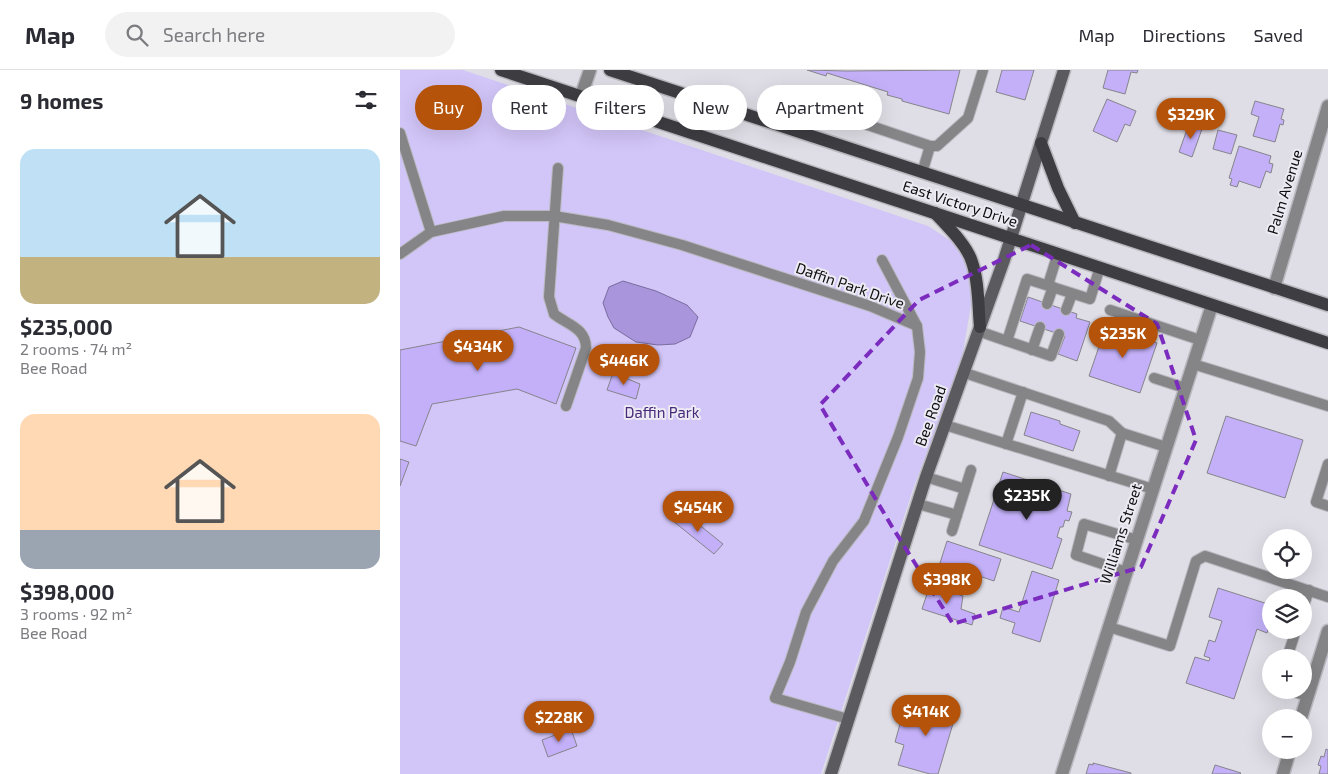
<!DOCTYPE html>
<html lang="en">
<head>
<meta charset="utf-8">
<style>
  :root { --surface:#fff; --page:#f2f2f3; --text:#2b2b33; --muted:#7c7c81; --line:#e1e1e2; --accent:#b45309 }
  body { margin:0; font-family:"Exo 2",sans-serif; background:var(--page); color:var(--text); height:100vh; display:flex; flex-direction:column; font-size:19px; white-space:nowrap }
  * { box-sizing:border-box; margin:0 }
  p { font-size:16px; color:var(--muted) }
  .icon { flex:none; width:28px; height:28px; fill:none; stroke:currentColor; stroke-width:2; stroke-linecap:round; stroke-linejoin:round }
  .map { position:relative; flex:1; overflow:hidden }
  .sheet { display:flex; flex-direction:column; background:var(--surface); width:400px }
  .sheet>* { flex:none }
  .top-card { position:absolute; left:15px; top:15px; width:475px; height:45px; display:flex; gap:10px }
  .tools { position:absolute; left:862px; top:459px; display:grid; gap:10px }
  .tools a { display:grid; place-items:center; width:50px; height:50px; border-radius:50%; background:var(--surface); box-shadow:0 5px 20px #0002; font-size:25px }
  .price { position:absolute; translate:-50% -42px; padding:0 11px; border-radius:18px; background:var(--accent); color:#fff; font-size:16px; line-height:32px; filter:drop-shadow(0 1px 2px #0008) }
  .price::after { content:''; position:absolute; left:50%; top:30px; width:15px; height:11px; margin-left:-8px; background:inherit; clip-path:polygon(0 0,100% 0,50% 100%) }
  .price.current { background:#222; color:#fff }
  ul { padding:0; list-style:none }
  li { display:grid; align-content:center; gap:10px; height:265px; padding:0 20px }
  li span { display:grid; place-items:center; height:155px; border-radius:15px; color:#555 }
  li>.icon { margin-inline-start:auto }
  span .icon { width:90px; height:90px; fill:#fffc; stroke-width:1 }
  li b { font-size:21px }
  h2 { display:flex; justify-content:space-between; align-items:center; height:60px; padding:0 20px; font-size:21px }
  .tag { padding:0 18px; border-radius:22px; background:var(--surface); box-shadow:0 5px 20px #0002; font-size:18px; line-height:45px }
  .tag.current { background:var(--accent); color:#fff }
  header { display:flex; align-items:center; gap:30px; box-sizing:border-box; height:70px; padding:0 25px; background:var(--surface); border-bottom:1px solid var(--line) }
  header strong { font-size:24px }
  nav { display:flex; gap:28px; margin-inline-start:auto; font-size:18px }
  .search { width:350px; height:45px; background:var(--page); display:flex; align-items:center; gap:12px; box-sizing:border-box; padding:0 18px; border-radius:28px; color:var(--muted); font-size:19px }
  main { display:flex; flex:1; min-height:0 }
  .map>svg:first-child { display:block }
  .green { fill:#d2c5f8 }
  .water { fill:#a895db; stroke:#7a6c9e }
  .building { fill:#c3b0f8; stroke:#86848b }
  .lines { fill:none; stroke-linecap:round; stroke-linejoin:round }
  .lane-casing { stroke:#b9b8bf; stroke-width:12 }
  .street-casing { stroke:#b9b8bf; stroke-width:15 }
  .secondary-casing { stroke:#b9b8bf; stroke-width:15 }
  .primary-casing { stroke:#b9b8bf; stroke-width:15 }
  .lane { stroke:#858487; stroke-width:10 }
  .street { stroke:#858487; stroke-width:12 }
  .secondary { stroke:#5b5a5e; stroke-width:12 }
  .primary { stroke:#3e3d42; stroke-width:12 }
  .marked { fill:none; stroke:#7b2cbf; stroke-width:4; stroke-dasharray:10 6; stroke-linejoin:round }
  .labels { text-anchor:middle; stroke-width:4; stroke-linejoin:round; paint-order:stroke }
  .street-label { font-size:15px; fill:#0e0e10; stroke:#eceaf2 }
  .park-label { font-size:15px; fill:#48297b; stroke:#eceaf2 }
</style>
</head>
<body>
<header>
<strong>Map</strong>
<div class="search"><svg class="icon" aria-label="search" viewBox="0 0 24 24"><circle cx="10" cy="10" r="6"/><path d="M15 15l6 6"/></svg>Search here</div>
<nav><a>Map</a><a>Directions</a><a>Saved</a></nav>
</header>
<main>
<section class="sheet">
<h2>9 homes<svg class="icon" aria-label="filters" viewBox="0 0 24 24"><path d="M4 7h16M4 17h16"/><circle cx="9" cy="7" r="2"/><circle cx="15" cy="17" r="2"/></svg></h2>
<ul>
<li><span style="background:linear-gradient(#bfe0f5 70%,#c2b280 0)"><svg class="icon" aria-label="home" viewBox="0 0 24 24"><path d="M3 11l9-7 9 7M6 9v11h12V9"/></svg></span><div><b>$235,000</b><p>2 rooms · 74 m²</p><p>Bee Road</p></div></li>
<li><span style="background:linear-gradient(#ffd9b3 75%,#9aa5b1 0)"><svg class="icon" aria-label="home" viewBox="0 0 24 24"><path d="M3 11l9-7 9 7M6 9v11h12V9"/></svg></span><div><b>$398,000</b><p>3 rooms · 92 m²</p><p>Bee Road</p></div></li>
</ul>
</section>
<div class="map">
<svg width="928" height="704" viewBox="0 0 928 704">
  <rect width="100%" height="100%" fill="#dfdde5"/>
  <path class="green" d="M0,0H63L528,156L551,171L567,193L573,223L562,288L513,419L421,704H0Z"/>
  <path class="water" d="M223,211L256,221L287,235L298,247L290,267L275,274L258,275L236,272L214,258L208,247L203,233L209,217Z"/>
  <g class="building">
    <path d="M407,0L446,1L560,0L549,44L502,31V29L487,25L488,22L427,3L426,6Z"/>
    <path d="M602,0H634L625,30L596,22Z"/>
    <path d="M708,0H738L737,3L731,2L725,24L703,18Z"/>
    <path d="M707,29L736,41L730,56L725,54L717,72L693,61Z"/>
    <path d="M855,31L884,39L881,49L884,50L883,55L880,54L875,72L853,66L859,47L851,44Z"/>
    <path d="M789,54L802,59L792,87L779,82Z"/>
    <path d="M818,60L837,65L831,84L813,79Z"/>
    <path d="M839,76L871,86L869,93L873,94L871,103L866,101L860,118L839,111L837,117L830,115L832,109L829,108Z"/>
    <path d="M628,227L677,244L676,248L690,252L677,291L658,284L665,266L620,251Z"/>
    <path d="M709,255L757,273L740,323L689,306L706,256Z"/>
    <path d="M119,257L176,278L156,334L117,319L32,334L16,376L0,371V280Z"/>
    <path d="M213,303L240,314L236,329L207,320Z"/>
    <path d="M631,342L660,351V354L680,361L673,381L624,365Z"/>
    <path d="M826,346L903,370L885,428L807,403Z"/>
    <path d="M0,389L9,392L0,416Z"/>
    <path d="M603,402L671,424L667,441L672,442L669,451L665,450L663,457H660L657,467L662,469L652,499L579,475Z"/>
    <path d="M282,441L323,474L314,484L273,451Z"/>
    <path d="M547,471L601,489L594,511L567,502L565,506L556,503L557,499L540,493Z"/>
    <path d="M632,501L659,510L640,572L612,563L615,553L600,548L603,537L619,542Z"/>
    <path d="M530,515L563,526L561,539L575,544L572,555L522,539Z"/>
    <path d="M818,518L871,535V550L867,563L857,559L834,629L786,613L795,587L809,591L810,588L804,586L809,570L815,572L822,551L809,547Z"/>
    <path d="M520,629L557,640L538,704H530L498,695L504,675L495,672L502,647L514,651Z"/>
    <path d="M171,659L177,676L148,687L142,670Z"/>
    <path d="M926,679L928,680V704H919L921,696L918,695L921,686L924,687Z"/>
    <path d="M693,693L731,703V704H686L689,694L693,695Z"/>
    <path d="M815,695L841,703L840,704H812Z"/>
  </g>
  <g class="lines">
    <defs>
      <g id="lane">
        <path d="M376,54L387,33L394,30L530,76H537L568,48L583,0"/>
        <path d="M0,63L31,162"/>
        <path d="M158,98L149,227L154,244C168,255 186,258 186,278L166,336"/>
        <path d="M522,103L530,76"/>
        <path d="M0,184L31,162L104,146H154L208,155L282,175L470,236L517,256L520,282L518,308L498,367L464,451L433,491L406,542L390,592L375,628L448,649"/>
        <path d="M482,190L517,256"/>
        <path d="M648,215L658,183"/>
        <path d="M647,234L653,217"/>
        <path d="M666,240L672,224"/>
        <path d="M710,240L800,270"/>
        <path d="M578,261L607,271L627,209L690,229L700,197"/>
        <path d="M607,271L651,286L659,264"/>
        <path d="M632,280L640,257"/>
        <path d="M793,294L928,336"/>
        <path d="M565,303L709,351L722,363L766,377"/>
        <path d="M754,308L785,318"/>
        <path d="M545,355L753,419"/>
        <path d="M606,374L623,322"/>
        <path d="M928,394L916,432L928,436"/>
        <path d="M709,406L722,363"/>
        <path d="M526,407L565,419"/>
        <path d="M518,434L557,445"/>
        <path d="M552,461L571,400"/>
        <path d="M726,502L676,485L684,454L737,470"/>
        <path d="M904,535L909,520"/>
        <path d="M709,557L770,576L796,491L805,486L928,527"/>
        <path d="M887,588L896,560"/>
        <path d="M888,620L907,626"/>
      </g>
      <g id="street">
        <path d="M181,26L190,0"/>
        <path d="M874,218L928,36"/>
        <path d="M901,648L928,561"/>
        <path d="M662,704L812,235"/>
        <path d="M883,704L890,680"/>
      </g>
      <path id="secondary" d="M431,704L526,407L604,190L664,0"/>
      <g id="primary">
        <path d="M101,0L928,273"/>
        <path d="M210,0L928,235"/>
        <path d="M641,73L658,118L675,153"/>
        <path d="M535,143C547,156 567,175 572,192C579,212 578,236 580,257"/>
      </g>
    </defs>
    <use href="#lane" class="lane-casing"/>
    <use href="#street" class="street-casing"/>
    <use href="#secondary" class="secondary-casing"/>
    <use href="#primary" class="primary-casing"/>
    <use href="#lane" class="lane"/>
    <use href="#street" class="street"/>
    <use href="#secondary" class="secondary"/>
    <use href="#primary" class="primary"/>
  </g>
  <path class="marked" d="M631,175L757,254L796,370L741,497L553,554L491,455L420,335L519,230Z"/>
  <g class="labels">
    <g class="street-label">
      <text transform="translate(885 122) rotate(-73)" y="5">Palm Avenue</text>
      <text transform="translate(560 134) rotate(18)" y="5">East Victory Drive</text>
      <text transform="translate(450 216) rotate(19)" y="5">Daffin Park Drive</text>
      <text transform="translate(531 346) rotate(-70)" y="5">Bee Road</text>
      <text transform="translate(721 464) rotate(-72)" y="5">Williams Street</text>
    </g>
    <g class="park-label">
      <text x="262" y="348">Daffin Park</text>
    </g>
  </g>
</svg>
<div class="tools">
<a><svg class="icon" aria-label="locate" viewBox="0 0 24 24"><circle cx="12" cy="12" r="6"/><path d="M12 2v4M12 18v4M2 12h4M18 12h4"/></svg></a>
<a><svg class="icon" aria-label="layers" viewBox="0 0 24 24"><path d="M12 4l9 5-9 5-9-5zM3 14l9 5 9-5"/></svg></a>
<a>+</a>
<a>−</a>
</div>
<b class="price" style="left:791px;top:70px">$329K</b>
<b class="price" style="left:723px;top:289px">$235K</b>
<b class="price" style="left:78px;top:302px">$434K</b>
<b class="price" style="left:224px;top:316px">$446K</b>
<b class="price current" style="left:627px;top:451px">$235K</b>
<b class="price" style="left:298px;top:463px">$454K</b>
<b class="price" style="left:547px;top:535px">$398K</b>
<b class="price" style="left:526px;top:667px">$414K</b>
<b class="price" style="left:159px;top:673px">$228K</b>
<div class="top-card">
<a class="tag current">Buy</a>
<a class="tag">Rent</a>
<a class="tag">Filters</a>
<a class="tag">New</a>
<a class="tag">Apartment</a>
</div>
</div>
</main>
</body>
</html>
